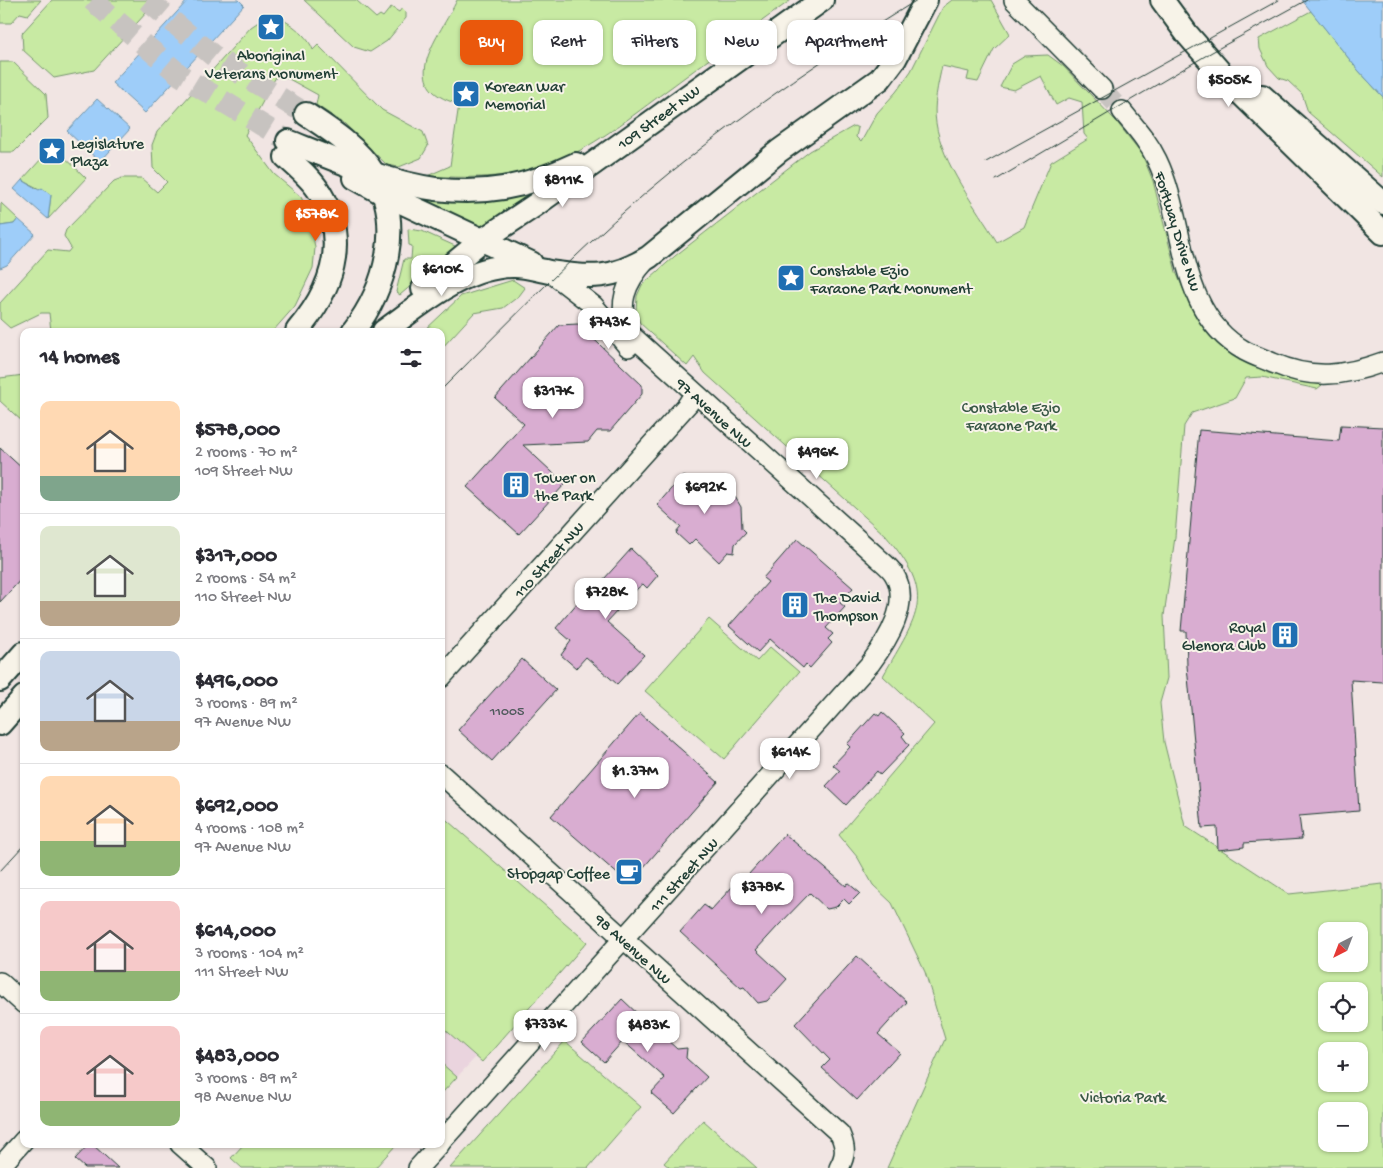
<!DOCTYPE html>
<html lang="en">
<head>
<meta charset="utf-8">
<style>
  :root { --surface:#fff; --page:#f2f2f3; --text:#2b2b33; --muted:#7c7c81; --line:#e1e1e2; --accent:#ea580c }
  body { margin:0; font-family:"Gochi Hand",sans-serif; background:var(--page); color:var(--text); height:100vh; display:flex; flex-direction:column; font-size:19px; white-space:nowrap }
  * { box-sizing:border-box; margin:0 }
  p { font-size:16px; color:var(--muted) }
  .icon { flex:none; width:28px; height:28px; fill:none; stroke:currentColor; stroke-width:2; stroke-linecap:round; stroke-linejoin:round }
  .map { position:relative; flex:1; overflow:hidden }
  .details { position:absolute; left:20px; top:328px; width:425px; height:820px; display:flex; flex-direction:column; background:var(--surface); border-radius:10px; box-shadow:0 1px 4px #0004 }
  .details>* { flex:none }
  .top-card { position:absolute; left:460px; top:20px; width:475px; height:45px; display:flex; gap:10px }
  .needle { width:32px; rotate:222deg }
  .controls { position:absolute; left:1318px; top:922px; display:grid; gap:10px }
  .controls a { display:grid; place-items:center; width:50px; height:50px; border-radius:10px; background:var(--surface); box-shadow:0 1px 4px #0004; font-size:25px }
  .price { position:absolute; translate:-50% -42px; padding:0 11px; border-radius:10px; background:#fff; color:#222; font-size:16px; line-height:32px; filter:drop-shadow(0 1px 2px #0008) }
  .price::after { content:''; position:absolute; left:50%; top:30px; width:15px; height:11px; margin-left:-8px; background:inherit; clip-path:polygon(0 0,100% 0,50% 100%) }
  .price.selected { background:var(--accent); color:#fff }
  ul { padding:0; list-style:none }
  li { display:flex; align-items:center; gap:15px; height:125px; padding:0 20px }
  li+li { border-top:1px solid var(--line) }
  li span { display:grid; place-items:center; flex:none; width:140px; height:100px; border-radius:10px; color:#555 }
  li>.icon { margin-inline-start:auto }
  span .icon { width:60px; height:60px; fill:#fffc; stroke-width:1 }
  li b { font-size:21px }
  h2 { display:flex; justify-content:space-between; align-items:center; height:60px; padding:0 20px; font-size:21px }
  .chip { padding:0 18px; border-radius:10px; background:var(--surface); box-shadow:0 1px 4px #0004; font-size:18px; line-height:45px }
  .chip.selected { background:var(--accent); color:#fff }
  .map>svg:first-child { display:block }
  .built { fill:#ead4de }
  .green { fill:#c8eaa3; stroke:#74946c; fill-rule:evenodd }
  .water { fill:#9ecdf9; stroke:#6b93aa }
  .building { fill:#d9add1; stroke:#1f3d34 }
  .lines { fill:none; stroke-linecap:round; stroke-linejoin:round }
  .minor-tunnel { stroke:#c7c3c0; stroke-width:19; stroke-dasharray:19 9; stroke-linecap:butt }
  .major-tunnel { stroke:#c7c3c0; stroke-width:22; stroke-dasharray:22 11; stroke-linecap:butt }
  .minor-casing { stroke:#1f3d34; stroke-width:22 }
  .major-casing { stroke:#1f3d34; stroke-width:26 }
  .minor { stroke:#f7f3e8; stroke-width:19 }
  .major { stroke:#f7f3e8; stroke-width:22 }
  .tram { stroke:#1f3d34; stroke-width:1 }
  .labels { text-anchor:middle; stroke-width:4; stroke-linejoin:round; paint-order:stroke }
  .number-label { font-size:14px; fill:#4e595b }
  .poi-label { font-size:16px; fill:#1f3d34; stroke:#f7f3e8; text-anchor:start }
  .street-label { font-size:16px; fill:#1f3d34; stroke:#f7f3e8 }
  .park-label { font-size:16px; fill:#385745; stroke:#f7f3e8 }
</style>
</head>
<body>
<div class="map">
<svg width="1383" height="1168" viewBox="0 0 1383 1168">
  <rect width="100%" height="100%" fill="#f1e5e3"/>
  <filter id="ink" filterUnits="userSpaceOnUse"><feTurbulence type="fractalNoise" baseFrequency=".02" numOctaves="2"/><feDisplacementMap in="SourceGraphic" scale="10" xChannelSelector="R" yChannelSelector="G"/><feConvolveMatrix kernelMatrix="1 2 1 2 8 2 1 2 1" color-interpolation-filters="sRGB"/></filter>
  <g filter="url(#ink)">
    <path class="built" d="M441,1026L476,1057L441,1094Z"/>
    <g class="green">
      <path d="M0,0H41L28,15L20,13L11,23H0Z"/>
      <path d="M52,0H158L94,70L54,78L23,50L22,33Z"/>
      <path d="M304,0H356L376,18L380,15L383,17L391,7L399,12L402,8L406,12V18L387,41L370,52L354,47Z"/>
      <path d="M457,0H791C748,31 705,62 662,94C624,122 582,156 536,169C499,179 464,178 427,176L450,166L459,104C393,87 441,35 457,0Z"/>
      <path d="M952,0H991L1010,34L994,49L978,82L967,80L969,72L942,66C938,84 933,105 936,123C942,164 976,207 997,242L1024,227L1051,162L1088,139L1084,134L1082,102L1069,98L1056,105L1041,76L1014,90L1000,87L1012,64L1025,56L1048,55L1063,66L1116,121L1142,154L1153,181L1176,272L1189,302L1205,326L1239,357L1268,373L1322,385L1317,389L1262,377L1246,378L1235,398L1192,413L1184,426L1175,537L1164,616L1167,678L1160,703L1164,742L1185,826L1289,894L1383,884V1168H887L945,1039L925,972L892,903L873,885L858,858L839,835L934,724L883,676C918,614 938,596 885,535L705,373L694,357L687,366L640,323L636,311L637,296L642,285L675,256L810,151L854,126L858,128L856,137L861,142L877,113L896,92L911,71L943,7ZM1326,931H1359V964H1326ZM1326,991H1359V1024H1326ZM1326,1051H1359V1084H1326ZM1326,1111H1359V1144H1326Z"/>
      <path d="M1311,11L1358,70L1383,97V177L1308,112L1302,94L1288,81L1279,78L1268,66L1260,49L1259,39Z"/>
      <path d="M276,17C289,21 309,37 313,50L318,45L382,110L423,132L428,146L421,158L399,167L387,165L345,124L316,105L318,95L278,73L245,135L274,174L301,197L310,217L315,248L313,268L295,306L273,331H51L49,313H41L10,328L0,319V303L48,250L68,252L71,248L64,236L66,230L114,181L122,178H141L157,192L167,182L153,168L152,145L157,132L251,27L263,19Z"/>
      <path d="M0,62H13L46,94L48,118L14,152H0Z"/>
      <path d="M53,146L86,178L48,219L51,195L22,180Z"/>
      <path d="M538,188L484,227L477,229L418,205L422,195Z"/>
      <path d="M1,203L18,219L14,224L0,226Z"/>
      <path d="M408,229L422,231L455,246L454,249L400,295L396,292L404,259H411L412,246L409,245Z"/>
      <path d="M513,280L525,288L519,296L503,308L474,313L441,349V331H424L461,296Z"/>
      <path d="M24,375V423L0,401V378Z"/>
      <path d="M709,619L757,661L770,647L799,672L724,759L645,691Z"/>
      <path d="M441,815L587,942L482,1062L441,1026Z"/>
      <path d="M565,1041L641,1107L588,1168H450Z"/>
      <path d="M441,1063L457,1077L441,1094Z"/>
      <path d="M703,1120L757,1168H670L664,1163Z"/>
      <path d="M244,1144H397L375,1168H242L231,1158Z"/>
    </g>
    <g class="water">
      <path d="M188,0H239L244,5L145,113L112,83Z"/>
      <path d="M1302,0H1383V97L1358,70Z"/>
      <path d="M97,99L130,129L100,162L67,131Z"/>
      <path d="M22,180L39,190L42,188L51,195L48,219L14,189Z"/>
      <path d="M18,219L35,234L7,265L0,268V226L14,224Z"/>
    </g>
    <g class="building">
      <path d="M578,324L642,385V394L610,431H597L588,442L523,445L565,484L519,534L467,487L524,424L495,398L559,325Z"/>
      <path d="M1341,425L1383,427V682L1351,680L1359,811L1299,816L1302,839L1244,843V847L1218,850L1217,827L1202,828L1187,666L1186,631H1181L1199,430L1339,441Z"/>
      <path d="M0,448L24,470V576L0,602Z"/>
      <path d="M683,475L689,480L710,479L723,485L734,495L741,507L742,528L746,532L735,544L734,553L728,552L719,562L695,539L689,545L676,533L681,527L657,505Z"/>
      <path d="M797,539L853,588L840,603L845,607L826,628L833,634L828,639L832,643L810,668L806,664L803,668L770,639L758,652L729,626L768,582L763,578Z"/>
      <path d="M631,549L658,575L647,588L643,584L638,588L607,622L644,655L617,684L586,657L576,668L561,655L571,641L556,628L595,582L597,584L604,579Z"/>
      <path d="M522,659L556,690L492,761L458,730Z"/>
      <path d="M882,712L905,733L902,736L909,745L880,775L877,771L846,805L826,786L840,771L833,765L850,747L847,744L875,713L879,716Z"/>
      <path d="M640,713L718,782L629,884L551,816Z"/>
      <path d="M785,834L846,886L848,883L860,893L849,904L844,899L836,907L827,909L810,893L778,926L756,950L787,979L767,1001L758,1003L744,987L741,988L680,932L704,905L711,910L733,886L735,887L747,874L748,875Z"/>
      <path d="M857,956L907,1002L878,1034L900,1053L857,1100L822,1068L830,1060L795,1024Z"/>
      <path d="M622,999L642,1018L651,1016L652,1026L677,1049L687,1048L686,1058L707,1077L674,1113L651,1093L665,1078L623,1041L604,1062L582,1042Z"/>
      <path d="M89,1144H92L118,1168H85L75,1159Z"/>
    </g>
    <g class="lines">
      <path class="minor-tunnel" d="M1102,89L1122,111"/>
      <g class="major-tunnel">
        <path d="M92,0L180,75L288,141"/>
        <path d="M147,0L216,58L306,114"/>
      </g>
      <defs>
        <g id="minor">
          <path d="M1014,0L1102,89"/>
          <path d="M1122,111C1135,127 1148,141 1157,160C1187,222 1176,313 1245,351C1254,356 1264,359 1273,363C1312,380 1345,376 1383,362"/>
          <path d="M550,272L594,306L628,347"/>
          <path d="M441,678L688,404L694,394"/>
          <path d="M441,774L840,1134C846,1148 846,1155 839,1168"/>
          <path d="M0,982L24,1004"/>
          <path d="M441,1142L870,664C887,641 912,603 894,574C890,567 881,561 875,555L630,334C616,305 625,283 646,260"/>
          <path d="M180,1144L207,1168"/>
          <path d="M0,1167L24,1140"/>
          <path d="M418,1168L440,1144"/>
        </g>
        <g id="major">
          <path d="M1162,0L1187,34L1228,81L1383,233"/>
          <path d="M1262,96L1383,203"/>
          <path d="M306,114C332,131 358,148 374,174C404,223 386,289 353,331"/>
          <path d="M288,141C393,183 465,217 576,164"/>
          <path d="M286,157C298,168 312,179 320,193C350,243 331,291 297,331"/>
          <path d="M355,178L382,193L531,263"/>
          <path d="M423,289L481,241L534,206L822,0"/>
          <path d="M384,331C422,304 463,267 512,266C525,265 537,270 550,272C591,278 612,280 649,257L779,151L880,79L895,59L926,0"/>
          <path d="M0,680L24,653"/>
          <path d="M0,724L24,697"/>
        </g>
      </defs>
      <use href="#minor" class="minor-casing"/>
      <use href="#major" class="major-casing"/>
      <use href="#minor" class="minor"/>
      <use href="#major" class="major"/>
      <g class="tram">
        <path d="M986,162L1279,0"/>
        <path d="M996,180L1212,52L1307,0"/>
        <path d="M441,390C517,314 591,236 675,169C752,107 833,52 917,0"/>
        <path d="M0,871L24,845"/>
      </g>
    </g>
  </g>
  <defs>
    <symbol id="sight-square" viewBox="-11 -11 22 22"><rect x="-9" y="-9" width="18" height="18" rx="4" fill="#1f6fb2" stroke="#f7f3e8"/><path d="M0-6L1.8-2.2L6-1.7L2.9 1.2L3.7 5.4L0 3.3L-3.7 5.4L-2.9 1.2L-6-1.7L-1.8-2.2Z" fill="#fff"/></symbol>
    <symbol id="building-square" viewBox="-11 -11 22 22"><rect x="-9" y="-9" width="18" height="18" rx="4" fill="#1f6fb2" stroke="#f7f3e8"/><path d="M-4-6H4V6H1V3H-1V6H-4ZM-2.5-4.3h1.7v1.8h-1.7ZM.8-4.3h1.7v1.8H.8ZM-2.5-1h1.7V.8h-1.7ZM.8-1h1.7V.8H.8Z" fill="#fff"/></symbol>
    <symbol id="cafe-square" viewBox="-11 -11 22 22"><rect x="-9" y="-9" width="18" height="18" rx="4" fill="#1f6fb2" stroke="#f7f3e8"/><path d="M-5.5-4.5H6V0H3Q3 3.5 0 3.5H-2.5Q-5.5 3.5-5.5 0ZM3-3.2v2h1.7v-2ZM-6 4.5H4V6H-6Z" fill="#fff"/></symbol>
  </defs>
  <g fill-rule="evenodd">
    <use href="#sight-square" x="255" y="11" width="32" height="32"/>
    <use href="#sight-square" x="450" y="78" width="32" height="32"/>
    <use href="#sight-square" x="36" y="135" width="32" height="32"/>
    <use href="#sight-square" x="775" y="262" width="32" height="32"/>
    <use href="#building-square" x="500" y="469" width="32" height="32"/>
    <use href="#building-square" x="779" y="589" width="32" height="32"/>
    <use href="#building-square" x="1269" y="619" width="32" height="32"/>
    <use href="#cafe-square" x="613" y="856" width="32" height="32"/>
  </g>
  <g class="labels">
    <g class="number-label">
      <text x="507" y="715">11005</text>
    </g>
    <g class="poi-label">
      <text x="271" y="60" text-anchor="middle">Aboriginal<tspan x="271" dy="18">Veterans Monument</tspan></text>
      <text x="485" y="91">Korean War<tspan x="485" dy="18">Memorial</tspan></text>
      <text x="71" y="148">Legislature<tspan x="71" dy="18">Plaza</tspan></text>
      <text x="810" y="275">Constable Ezio<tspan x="810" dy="18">Faraone Park Monument</tspan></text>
      <text x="535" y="482">Tower on<tspan x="535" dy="18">the Park</tspan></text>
      <text x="814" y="602">The David<tspan x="814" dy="18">Thompson</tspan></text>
      <text x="1266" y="632" text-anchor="end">Royal<tspan x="1266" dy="18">Glenora Club</tspan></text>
      <text x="610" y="878" text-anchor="end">Stopgap Coffee</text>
    </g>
    <g class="street-label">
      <text transform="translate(658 116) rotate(-36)" y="6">109 Street NW</text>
      <text transform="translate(1179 231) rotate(73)" y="6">Fortway Drive NW</text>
      <text transform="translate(715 412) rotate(42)" y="6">97 Avenue NW</text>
      <text transform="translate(548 559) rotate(-48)" y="6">110 Street NW</text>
      <text transform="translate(683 874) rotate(-48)" y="6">111 Street NW</text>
      <text transform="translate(634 948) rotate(42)" y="6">98 Avenue NW</text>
    </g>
    <g class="park-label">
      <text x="1011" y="412">Constable Ezio<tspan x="1011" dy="18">Faraone Park</tspan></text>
      <text x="1123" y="1102">Victoria Park</text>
    </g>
  </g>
</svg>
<div class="controls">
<a><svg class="needle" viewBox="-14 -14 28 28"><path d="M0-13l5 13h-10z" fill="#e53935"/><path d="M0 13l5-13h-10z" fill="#7c7c81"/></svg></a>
<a><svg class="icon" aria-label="locate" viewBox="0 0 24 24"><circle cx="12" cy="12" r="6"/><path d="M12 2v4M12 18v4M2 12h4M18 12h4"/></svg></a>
<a>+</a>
<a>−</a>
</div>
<b class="price" style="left:1229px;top:108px">$505K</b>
<b class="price" style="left:563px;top:208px">$811K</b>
<b class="price selected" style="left:316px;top:242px">$578K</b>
<b class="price" style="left:442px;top:297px">$610K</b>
<b class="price" style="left:609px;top:350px">$743K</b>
<b class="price" style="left:553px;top:419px">$317K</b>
<b class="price" style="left:817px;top:480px">$496K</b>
<b class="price" style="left:705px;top:515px">$692K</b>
<b class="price" style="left:606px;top:620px">$728K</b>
<b class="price" style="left:790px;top:780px">$614K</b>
<b class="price" style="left:635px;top:799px">$1.37M</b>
<b class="price" style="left:762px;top:915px">$378K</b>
<b class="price" style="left:545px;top:1052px">$733K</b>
<b class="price" style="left:648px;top:1053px">$483K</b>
<div class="top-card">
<a class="chip selected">Buy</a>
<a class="chip">Rent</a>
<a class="chip">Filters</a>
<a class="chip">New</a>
<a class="chip">Apartment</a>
</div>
<section class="details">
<h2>14 homes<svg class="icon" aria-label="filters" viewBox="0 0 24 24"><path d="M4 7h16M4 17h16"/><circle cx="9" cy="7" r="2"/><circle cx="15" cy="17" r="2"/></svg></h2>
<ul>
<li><span style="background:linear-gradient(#ffd9b3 75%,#7fa58c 0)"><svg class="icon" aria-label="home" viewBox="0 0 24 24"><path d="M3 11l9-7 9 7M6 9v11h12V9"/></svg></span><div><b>$578,000</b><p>2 rooms · 70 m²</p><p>109 Street NW</p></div></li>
<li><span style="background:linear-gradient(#dfe7d0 75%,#b9a48a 0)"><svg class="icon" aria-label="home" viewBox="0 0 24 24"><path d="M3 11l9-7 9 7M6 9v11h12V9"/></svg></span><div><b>$317,000</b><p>2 rooms · 54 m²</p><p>110 Street NW</p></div></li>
<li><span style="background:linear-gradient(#c9d6e8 70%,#b9a48a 0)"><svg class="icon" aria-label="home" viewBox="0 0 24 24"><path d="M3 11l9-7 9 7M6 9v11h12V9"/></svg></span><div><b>$496,000</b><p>3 rooms · 89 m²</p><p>97 Avenue NW</p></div></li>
<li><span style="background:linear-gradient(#ffd9b3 65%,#8fb573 0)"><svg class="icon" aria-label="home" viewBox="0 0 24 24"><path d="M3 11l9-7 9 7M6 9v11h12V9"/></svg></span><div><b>$692,000</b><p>4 rooms · 108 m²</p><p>97 Avenue NW</p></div></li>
<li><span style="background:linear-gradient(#f6c9c9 70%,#8fb573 0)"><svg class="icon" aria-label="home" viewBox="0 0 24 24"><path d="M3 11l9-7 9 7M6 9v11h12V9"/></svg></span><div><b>$614,000</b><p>3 rooms · 104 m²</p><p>111 Street NW</p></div></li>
<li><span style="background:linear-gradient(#f6c9c9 75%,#8fb573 0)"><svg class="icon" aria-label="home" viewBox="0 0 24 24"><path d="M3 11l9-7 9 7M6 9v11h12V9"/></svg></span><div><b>$483,000</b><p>3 rooms · 89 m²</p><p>98 Avenue NW</p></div></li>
</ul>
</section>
</div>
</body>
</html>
